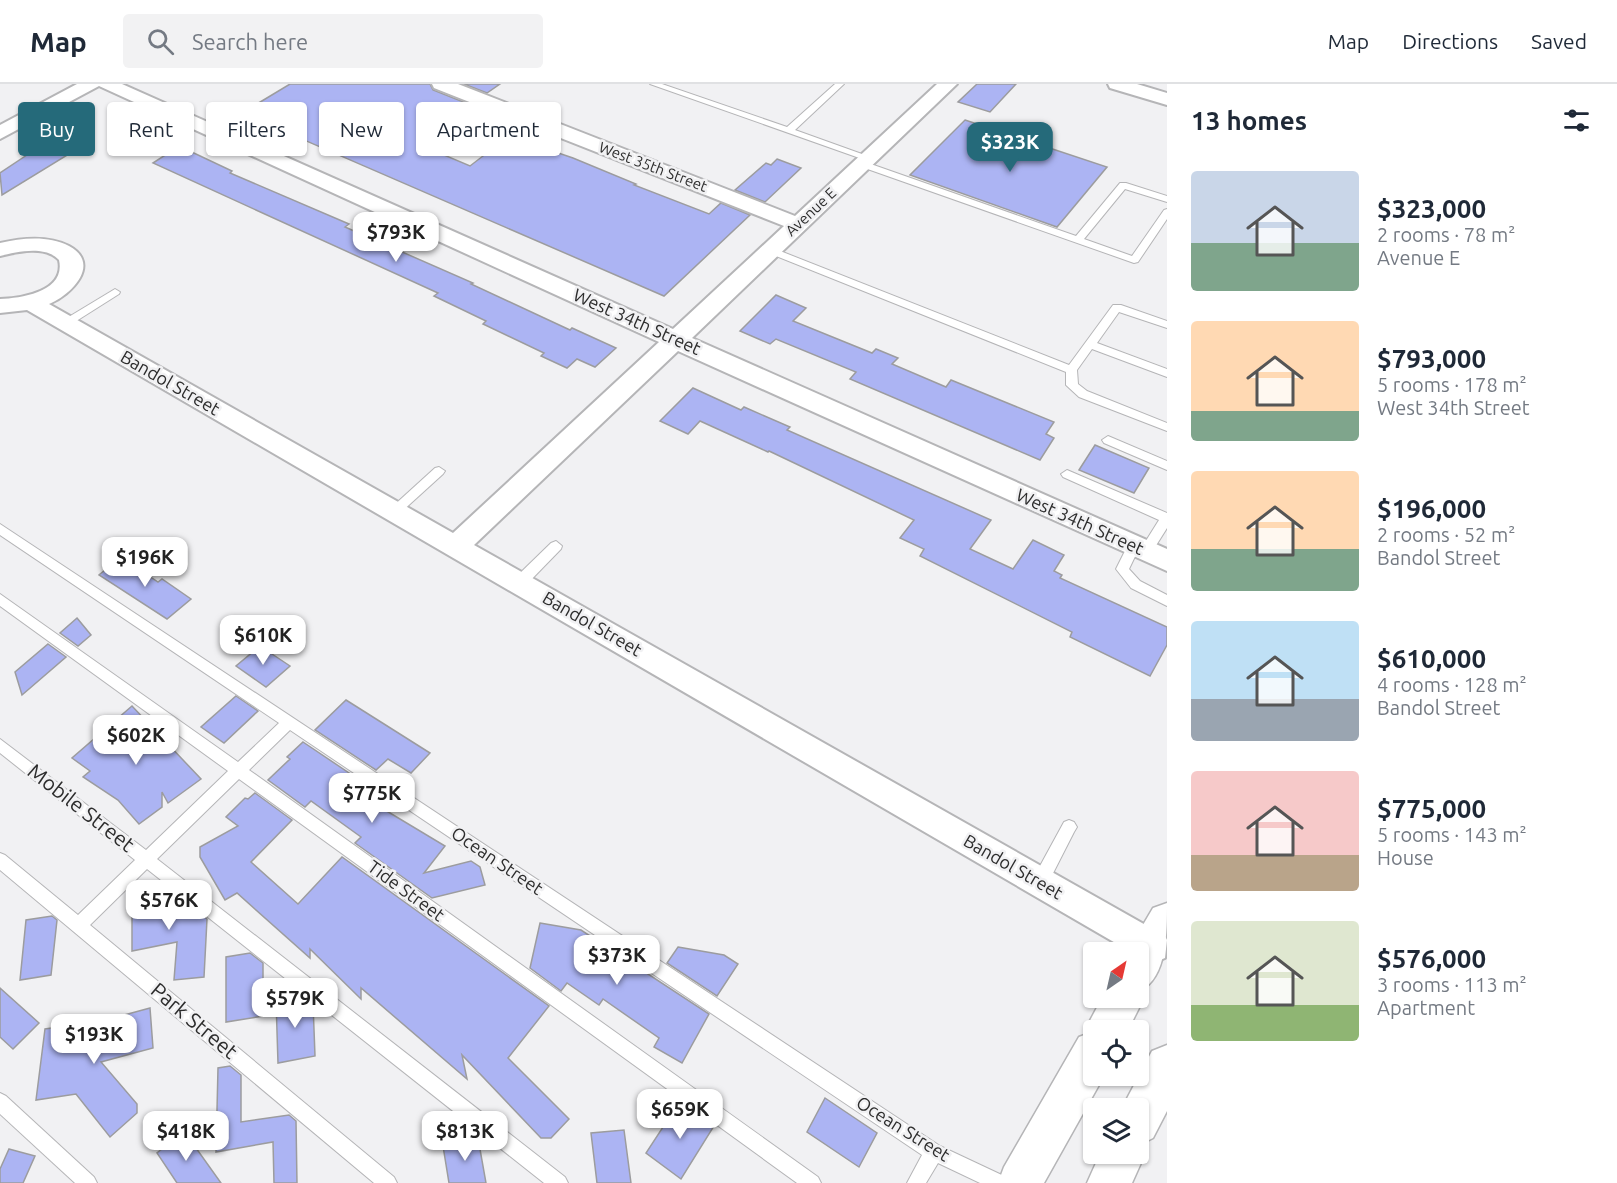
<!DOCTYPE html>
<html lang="en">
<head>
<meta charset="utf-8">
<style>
  :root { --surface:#fff; --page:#f2f2f3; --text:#1f2937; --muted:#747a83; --line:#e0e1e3; --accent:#256a7a }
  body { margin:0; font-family:Ubuntu,sans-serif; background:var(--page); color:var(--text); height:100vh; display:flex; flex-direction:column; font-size:22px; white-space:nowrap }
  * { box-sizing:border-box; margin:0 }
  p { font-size:20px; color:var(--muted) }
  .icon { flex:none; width:33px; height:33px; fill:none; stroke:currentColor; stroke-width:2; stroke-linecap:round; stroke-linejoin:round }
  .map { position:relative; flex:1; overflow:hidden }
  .details { display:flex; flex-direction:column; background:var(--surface); width:450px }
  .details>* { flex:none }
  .banner { position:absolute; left:18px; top:18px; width:570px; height:54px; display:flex; gap:12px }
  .needle { width:39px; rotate:34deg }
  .buttons { position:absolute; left:1083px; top:858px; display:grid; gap:12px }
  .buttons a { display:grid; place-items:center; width:66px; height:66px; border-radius:6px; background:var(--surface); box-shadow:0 2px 4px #0004; font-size:30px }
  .price { position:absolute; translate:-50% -51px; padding:0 14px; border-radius:12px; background:#fff; color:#222; font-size:20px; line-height:39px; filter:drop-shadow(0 2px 3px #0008) }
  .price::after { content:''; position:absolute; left:50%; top:36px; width:18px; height:14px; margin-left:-9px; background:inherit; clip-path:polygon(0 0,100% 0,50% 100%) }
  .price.current { background:var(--accent); color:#fff }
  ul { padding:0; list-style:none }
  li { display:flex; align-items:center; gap:18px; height:150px; padding:0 24px }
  li span { display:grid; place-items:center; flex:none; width:168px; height:120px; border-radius:6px; color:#555 }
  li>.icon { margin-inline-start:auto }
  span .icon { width:72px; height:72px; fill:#fffc; stroke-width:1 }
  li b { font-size:26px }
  h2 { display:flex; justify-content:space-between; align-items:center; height:72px; padding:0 24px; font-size:26px }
  .chip { padding:0 21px; border-radius:6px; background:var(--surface); box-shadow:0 2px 4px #0004; font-size:21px; line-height:54px }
  .chip.current { background:var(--accent); color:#fff }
  header { display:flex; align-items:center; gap:36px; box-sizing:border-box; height:84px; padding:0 30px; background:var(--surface); border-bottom:2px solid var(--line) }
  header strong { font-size:28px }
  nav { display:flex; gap:33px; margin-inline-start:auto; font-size:21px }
  .search { width:420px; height:54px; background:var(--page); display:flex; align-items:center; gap:15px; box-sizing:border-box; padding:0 21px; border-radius:6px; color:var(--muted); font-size:22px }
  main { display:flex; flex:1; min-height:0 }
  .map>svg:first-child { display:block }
  .building { fill:#acb4f3; stroke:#9c9c9e; stroke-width:1.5 }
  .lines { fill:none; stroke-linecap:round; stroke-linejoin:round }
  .lane-casing { stroke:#b5b5b7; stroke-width:2 }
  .street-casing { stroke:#b5b5b7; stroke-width:4 }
  .primary-casing { stroke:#b5b5b7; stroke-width:3 }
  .lane { fill:#fff; fill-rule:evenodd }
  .street { fill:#fff; fill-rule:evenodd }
  .primary { fill:#fff; fill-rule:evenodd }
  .labels { text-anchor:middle; stroke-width:5; stroke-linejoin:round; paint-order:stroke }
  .far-street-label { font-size:15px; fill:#2d2d2d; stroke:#f1f1f3 }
  .street-label { font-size:18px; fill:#2d2d2d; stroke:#f1f1f3 }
  .near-street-label { font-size:21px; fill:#2d2d2d; stroke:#f1f1f3 }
</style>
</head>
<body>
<header>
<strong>Map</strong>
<div class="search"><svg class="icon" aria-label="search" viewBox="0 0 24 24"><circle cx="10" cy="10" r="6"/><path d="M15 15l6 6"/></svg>Search here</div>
<nav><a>Map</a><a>Directions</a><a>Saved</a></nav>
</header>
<main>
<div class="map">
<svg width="1167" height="1099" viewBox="0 0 1167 1099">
  <rect width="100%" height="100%" fill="#f1f1f3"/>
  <g class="building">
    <path d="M290,0H430L433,6L471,21L418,60L470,82L509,52L573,74L636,100L634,101L709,130L721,119L750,131L664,212L242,29Z"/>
    <path d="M464,0H500L487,9Z"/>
    <path d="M977,0H1016L990,28L958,18Z"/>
    <path d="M965,36L1107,83L1057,143L910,91Z"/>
    <path d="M42,61L69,70L2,111L0,89Z"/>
    <path d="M179,62L232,87L230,89L349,140L345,143L473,199L471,200L570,246L572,244L616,264L595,283L577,275L567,284L541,272L544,269L483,240L486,237L434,212L438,209L153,79Z"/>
    <path d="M777,75L801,84L765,118L735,106L766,79L771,81Z"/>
    <path d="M776,211L806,224L793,237L872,269L876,265L898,274L892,280L946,303L951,296L1054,338L1046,350L1054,354L1040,376L850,295L856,288L776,255L770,260L740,247Z"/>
    <path d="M693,304L741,326L744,323L790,343L787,346L991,436L970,465L1013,485L1033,456L1064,471L1054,487L1062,491L1060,494L1167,543V561L1150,592L1070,553L1072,548L920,472L924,465L900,454L914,436L769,367L768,368L700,337L688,350L660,337Z"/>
    <path d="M1095,361L1149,384L1134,409L1079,386Z"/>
    <path d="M121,473L158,498L162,495L191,515L167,535L99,491Z"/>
    <path d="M77,534L91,551L78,562L60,549Z"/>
    <path d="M48,560L66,573L22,611L15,588Z"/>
    <path d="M260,562L290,582L266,603L236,582Z"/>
    <path d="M236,612L258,627L224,659L201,643Z"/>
    <path d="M346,616L430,669L411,689L388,675L376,686L315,646Z"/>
    <path d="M132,622L201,695L168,719L162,708V723L139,740L118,716L83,693L90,687L72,674Z"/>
    <path d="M303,658L364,699L355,708L445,762L424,789L471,777L480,783L485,801L432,814L355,759L361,753L311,717L305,723L268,696L290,675L287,673Z"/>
    <path d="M255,709L292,736L251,778L298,820L342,773L549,922L508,974L569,1035L551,1054H541L462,971L467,995L361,904V915L310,865V874L237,809L225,816L200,773V763L238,742L226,733L245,714L248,715Z"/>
    <path d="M163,800V831L196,827L207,835L204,893L174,896L177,858L132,867V806Z"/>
    <path d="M52,832L57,836L51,891L20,896L26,836Z"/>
    <path d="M540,839L581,846L709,930L682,979L654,963L659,954L603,915L599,921L567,899L561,907L530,884Z"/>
    <path d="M678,863L724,871L738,880L717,912L667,879Z"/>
    <path d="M250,869L263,879V932L226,938V873Z"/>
    <path d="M0,904L39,939L13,965L0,953Z"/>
    <path d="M303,912L313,919L315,972L278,979L276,916Z"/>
    <path d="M150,924L153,964L101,978L137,1020V1029L110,1053L76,1010L36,1016L45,945L102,937Z"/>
    <path d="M230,982L241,991V1038L289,1031L296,1037L297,1099H274L273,1058L216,1068L218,984Z"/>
    <path d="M825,1014L877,1049L859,1083L807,1048Z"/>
    <path d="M680,1017L714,1042L681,1095L646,1069Z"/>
    <path d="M624,1046L631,1099H597L591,1049Z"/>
    <path d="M184,1047L191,1057L221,1099H177L157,1069Z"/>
    <path d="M478,1054L486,1099H449L443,1062Z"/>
    <path d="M9,1065L35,1072L23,1099H0V1085Z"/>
  </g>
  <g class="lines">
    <defs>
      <g id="lane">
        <path d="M650,0H662L787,43L835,0H844L795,46L873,74L865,76Z"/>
        <path d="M859,78H865L1076,152L1120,99H1126L1167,112V118L1125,105L1084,155L1132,172L1164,126L1167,125V135L1138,178L1134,179L859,82Z"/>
        <path d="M770,163L1069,281L1113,221H1121L1167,237V244L1119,228L1097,259L1167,285V293L1092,265L1077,286L1078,300L1087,307L1167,339V347L1079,313L1066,301V288L766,168V164Z"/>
        <path d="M115,205L120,208L119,210L70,241H62V237Z"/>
        <path d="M1108,352L1167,377V386L1104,359L1102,356Z"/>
        <path d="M439,383L445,387L443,390L399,430H391L389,427L391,424L435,384Z"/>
        <path d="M1067,386L1167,429V444L1150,471L1145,473L1139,468L1159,436L1063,393L1061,390Z"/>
        <path d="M0,440L940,1062L1006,1093L1009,1099H980L938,1079L926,1099H907L922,1071L290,646L249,686L818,1093L821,1099H797L239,695L157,775L565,1093L568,1099H544L147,785L90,841L394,1093L397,1099H374L0,786V769L5,771L78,831L135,776L0,669V655L146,766L228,687L0,522V510L238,678L279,639L0,451Z"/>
        <path d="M556,457L562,462L561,465L525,502H515L513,498L515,494L551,459Z"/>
        <path d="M1134,457L1140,462L1129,485L1140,497L1167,511V522L1131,504L1116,485L1129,459Z"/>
        <path d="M1069,736L1074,738L1077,743L1074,748L1046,803L1040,805L1034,803L1032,798L1034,793L1064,738Z"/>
        <path d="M0,1009L6,1012L94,1093L97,1099H75L0,1030Z"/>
      </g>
      <g id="street">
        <path d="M77,0H122L673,245L784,142L434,4L432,0H458L795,132L937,0H957L692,254L1167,465V487L678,267L474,461L1165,852L1167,856L1165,874L1153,879L1141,874L1138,868H1131L27,226L0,229V215C23,214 66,207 59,176C45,161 17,168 0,172V159C22,154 48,151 69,162C102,180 71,211 49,220L453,449L659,258L99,2L0,55V41Z"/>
        <path d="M1108,0H1137L1167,9V21L1110,4Z"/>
      </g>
      <g id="primary">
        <path d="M1167,819C1167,848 1167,893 1141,906L1144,914L1128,946H1094V992H1104L1044,1099H998L1004,1083L1079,953L1087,950L1085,946L1102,914H1138V868H1127L1153,824Z"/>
        <path d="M1167,961V1027L1153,1054L1141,1060L1145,1070L1132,1099H1087L1100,1070H1138V1024H1122L1152,967Z"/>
      </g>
    </defs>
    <use href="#lane" class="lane-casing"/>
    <use href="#street" class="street-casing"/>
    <use href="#primary" class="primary-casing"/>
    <use href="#lane" class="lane"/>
    <use href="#street" class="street"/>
    <use href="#primary" class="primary"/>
  </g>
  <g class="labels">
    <g class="far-street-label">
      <text transform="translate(653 83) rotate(21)" y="5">West 35th Street</text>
      <text transform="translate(811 128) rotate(-43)" y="5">Avenue E</text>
    </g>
    <g class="street-label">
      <text transform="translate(637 238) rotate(24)" y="6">West 34th Street</text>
      <text transform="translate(170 299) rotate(30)" y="6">Bandol Street</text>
      <text transform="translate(1080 438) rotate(24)" y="6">West 34th Street</text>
      <text transform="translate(592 540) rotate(30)" y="6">Bandol Street</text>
      <text transform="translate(497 777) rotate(34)" y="6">Ocean Street</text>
      <text transform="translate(1013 783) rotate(30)" y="6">Bandol Street</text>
      <text transform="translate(406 807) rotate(36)" y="6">Tide Street</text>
      <text transform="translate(903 1045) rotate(32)" y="6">Ocean Street</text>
    </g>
    <g class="near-street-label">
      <text transform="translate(81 724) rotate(38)" y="7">Mobile Street</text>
      <text transform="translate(194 937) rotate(40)" y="7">Park Street</text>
    </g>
  </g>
</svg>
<div class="buttons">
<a><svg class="needle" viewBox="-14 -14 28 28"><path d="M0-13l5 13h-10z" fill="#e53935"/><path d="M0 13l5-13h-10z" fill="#747a83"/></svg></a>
<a><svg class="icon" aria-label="locate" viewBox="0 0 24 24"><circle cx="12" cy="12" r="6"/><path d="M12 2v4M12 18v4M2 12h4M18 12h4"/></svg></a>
<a><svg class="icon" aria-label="layers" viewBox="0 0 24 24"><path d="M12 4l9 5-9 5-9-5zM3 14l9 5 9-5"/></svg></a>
</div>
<b class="price current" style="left:1010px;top:89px">$323K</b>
<b class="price" style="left:396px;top:179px">$793K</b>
<b class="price" style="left:145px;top:504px">$196K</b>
<b class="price" style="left:263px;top:582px">$610K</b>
<b class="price" style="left:136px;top:682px">$602K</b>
<b class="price" style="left:372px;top:740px">$775K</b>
<b class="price" style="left:169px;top:847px">$576K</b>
<b class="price" style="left:617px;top:902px">$373K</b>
<b class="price" style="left:295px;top:945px">$579K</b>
<b class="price" style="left:94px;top:981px">$193K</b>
<b class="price" style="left:680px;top:1056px">$659K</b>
<b class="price" style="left:186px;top:1078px">$418K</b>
<b class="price" style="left:465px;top:1078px">$813K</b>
<div class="banner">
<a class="chip current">Buy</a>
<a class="chip">Rent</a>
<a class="chip">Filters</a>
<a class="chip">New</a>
<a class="chip">Apartment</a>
</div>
</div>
<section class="details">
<h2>13 homes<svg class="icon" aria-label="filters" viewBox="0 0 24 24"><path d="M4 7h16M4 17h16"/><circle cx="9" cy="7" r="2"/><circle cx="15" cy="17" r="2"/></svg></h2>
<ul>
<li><span style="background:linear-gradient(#c9d6e8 60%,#7fa58c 0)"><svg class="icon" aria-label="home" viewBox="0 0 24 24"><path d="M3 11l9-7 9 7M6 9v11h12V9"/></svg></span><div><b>$323,000</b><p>2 rooms · 78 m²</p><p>Avenue E</p></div></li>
<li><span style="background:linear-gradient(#ffd9b3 75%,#7fa58c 0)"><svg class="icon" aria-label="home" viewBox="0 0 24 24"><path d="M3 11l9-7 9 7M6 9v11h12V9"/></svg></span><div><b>$793,000</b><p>5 rooms · 178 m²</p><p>West 34th Street</p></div></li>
<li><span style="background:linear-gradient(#ffd9b3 65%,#7fa58c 0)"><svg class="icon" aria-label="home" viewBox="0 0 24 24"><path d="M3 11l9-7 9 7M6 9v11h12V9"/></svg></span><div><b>$196,000</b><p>2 rooms · 52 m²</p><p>Bandol Street</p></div></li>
<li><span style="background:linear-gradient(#bfe0f5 65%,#9aa5b1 0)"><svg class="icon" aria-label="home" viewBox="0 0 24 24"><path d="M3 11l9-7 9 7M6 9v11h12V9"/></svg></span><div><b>$610,000</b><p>4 rooms · 128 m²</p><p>Bandol Street</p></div></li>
<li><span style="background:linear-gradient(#f6c9c9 70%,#b9a48a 0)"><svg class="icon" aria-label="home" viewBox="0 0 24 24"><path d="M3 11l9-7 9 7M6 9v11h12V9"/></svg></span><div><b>$775,000</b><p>5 rooms · 143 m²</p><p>House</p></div></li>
<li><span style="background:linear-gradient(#dfe7d0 70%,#8fb573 0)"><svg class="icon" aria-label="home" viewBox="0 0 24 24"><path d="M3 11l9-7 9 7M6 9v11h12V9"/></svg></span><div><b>$576,000</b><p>3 rooms · 113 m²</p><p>Apartment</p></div></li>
</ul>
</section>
</main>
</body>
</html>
